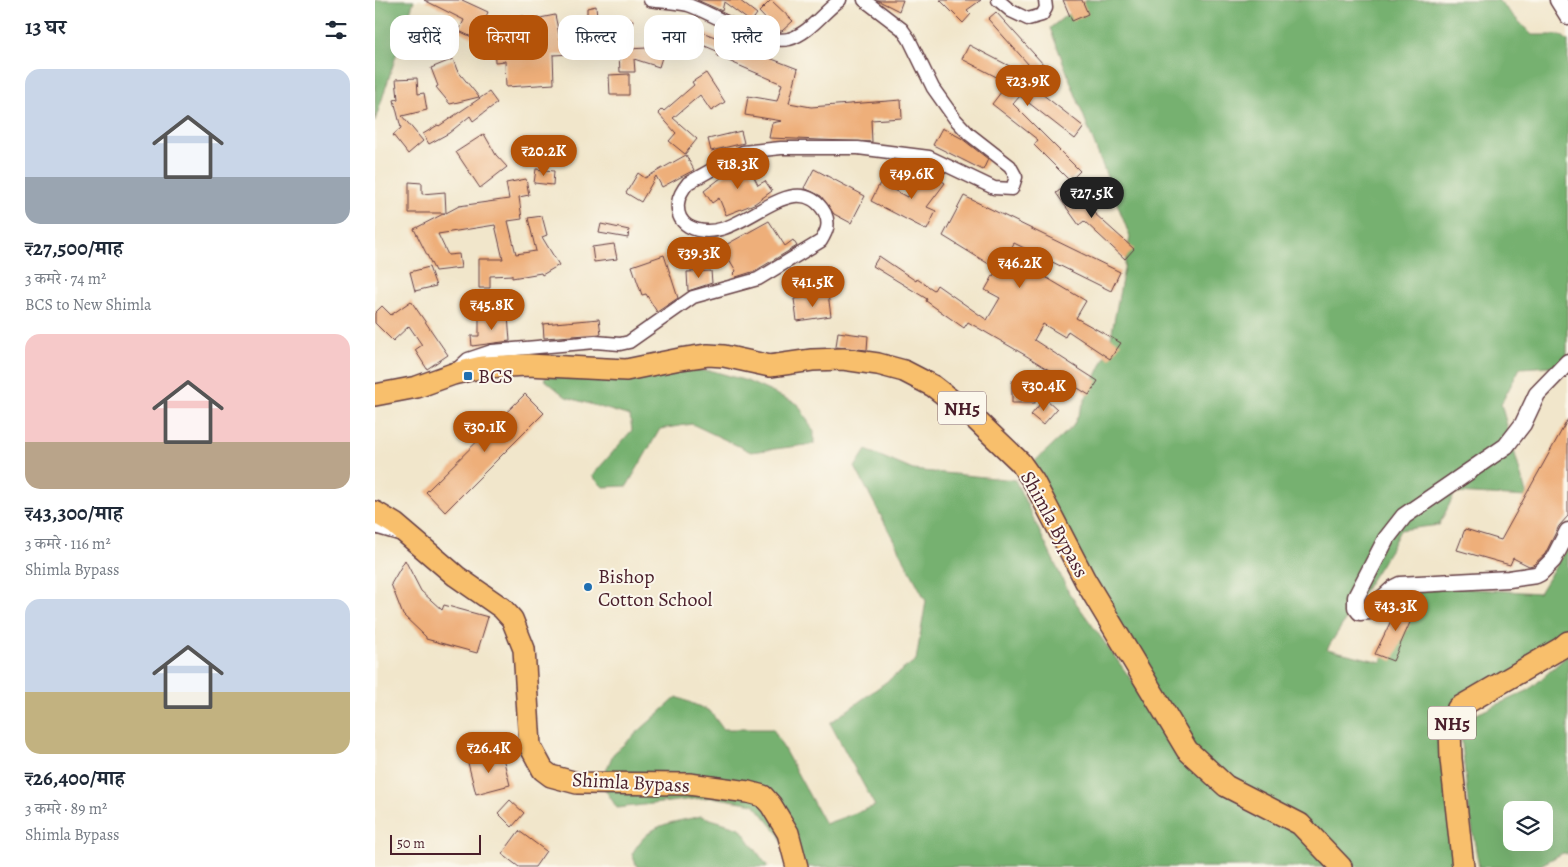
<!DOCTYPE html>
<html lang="hi">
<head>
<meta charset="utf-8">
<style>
  :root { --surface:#fff; --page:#f6f6f7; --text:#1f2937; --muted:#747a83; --accent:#b45309 }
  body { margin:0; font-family:Alegreya,"Noto Serif Devanagari",serif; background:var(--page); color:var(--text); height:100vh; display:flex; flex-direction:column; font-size:19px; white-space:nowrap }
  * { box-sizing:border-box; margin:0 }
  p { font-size:16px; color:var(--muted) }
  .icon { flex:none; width:28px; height:28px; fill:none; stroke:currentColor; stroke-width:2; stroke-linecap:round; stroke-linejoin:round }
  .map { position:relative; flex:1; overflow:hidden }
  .side { display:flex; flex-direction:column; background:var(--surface); width:375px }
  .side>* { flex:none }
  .top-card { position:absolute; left:15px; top:15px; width:475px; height:45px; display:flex; gap:10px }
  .fabs { position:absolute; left:1128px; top:801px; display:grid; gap:10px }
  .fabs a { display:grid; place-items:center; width:50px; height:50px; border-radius:10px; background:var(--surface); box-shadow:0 5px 20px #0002; font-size:25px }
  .scale { position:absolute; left:15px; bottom:12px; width:91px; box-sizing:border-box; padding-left:5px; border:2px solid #4a1f2b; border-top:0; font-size:14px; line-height:18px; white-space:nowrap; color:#4a1f2b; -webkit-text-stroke:4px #fbf7ec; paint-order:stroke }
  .price { position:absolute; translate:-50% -42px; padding:0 11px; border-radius:18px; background:var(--accent); color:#fff; font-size:16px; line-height:32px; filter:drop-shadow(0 1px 2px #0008) }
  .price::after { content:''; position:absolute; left:50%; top:30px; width:15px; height:11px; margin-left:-8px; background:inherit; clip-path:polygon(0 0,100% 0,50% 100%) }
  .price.selected { background:#222; color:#fff }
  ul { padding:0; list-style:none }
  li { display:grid; align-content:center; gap:10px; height:265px; padding:0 25px }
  li span { display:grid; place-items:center; height:155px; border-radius:15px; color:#555 }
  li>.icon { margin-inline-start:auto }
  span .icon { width:90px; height:90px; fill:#fffc; stroke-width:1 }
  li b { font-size:21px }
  h2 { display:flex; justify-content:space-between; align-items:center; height:60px; padding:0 25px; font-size:21px }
  .pill { padding:0 18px; border-radius:15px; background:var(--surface); box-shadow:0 5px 20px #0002; font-size:18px; line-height:45px }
  .pill.selected { background:var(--accent); color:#fff }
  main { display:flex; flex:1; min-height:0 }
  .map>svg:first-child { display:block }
  .forest { fill:#76b170; stroke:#60684e; fill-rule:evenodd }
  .building { fill:#eeaf7a }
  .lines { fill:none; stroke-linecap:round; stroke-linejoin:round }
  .minor-casing { stroke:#633d43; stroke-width:15 }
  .tertiary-casing { stroke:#633d43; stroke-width:19 }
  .trunk-casing { stroke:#633d43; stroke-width:24 }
  .minor { stroke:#fff; stroke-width:12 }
  .tertiary { stroke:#fff; stroke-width:16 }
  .trunk { stroke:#f8bf6c; stroke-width:21 }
  .poi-dot { fill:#1f6fb2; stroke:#fbf7ec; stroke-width:2 }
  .labels { text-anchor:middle; stroke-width:4; stroke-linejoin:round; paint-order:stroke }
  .shield { fill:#fbf7ec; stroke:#7f6065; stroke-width:1 }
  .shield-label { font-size:19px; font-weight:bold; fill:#4a1f2b }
  .poi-label { font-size:20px; fill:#4a1f2b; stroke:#fbf7ec; text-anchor:start }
  .street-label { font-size:20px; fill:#4a1f2b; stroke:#fbf7ec }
</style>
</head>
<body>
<main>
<section class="side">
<h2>13 घर<svg class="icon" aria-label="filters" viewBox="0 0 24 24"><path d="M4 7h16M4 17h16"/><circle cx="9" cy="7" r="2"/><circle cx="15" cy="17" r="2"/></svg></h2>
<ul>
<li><span style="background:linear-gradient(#c9d6e8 70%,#9aa5b1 0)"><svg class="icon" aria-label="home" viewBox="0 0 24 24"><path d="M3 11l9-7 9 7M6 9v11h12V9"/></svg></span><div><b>₹27,500/माह</b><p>3 कमरे · 74 m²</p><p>BCS to New Shimla</p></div></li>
<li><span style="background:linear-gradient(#f6c9c9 70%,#b9a48a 0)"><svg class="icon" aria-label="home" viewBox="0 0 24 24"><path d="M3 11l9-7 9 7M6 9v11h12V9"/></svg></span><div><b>₹43,300/माह</b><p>3 कमरे · 116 m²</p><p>Shimla Bypass</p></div></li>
<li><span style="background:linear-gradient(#c9d6e8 60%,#c2b280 0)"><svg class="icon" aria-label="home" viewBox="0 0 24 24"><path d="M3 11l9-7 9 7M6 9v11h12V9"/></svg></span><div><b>₹26,400/माह</b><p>3 कमरे · 89 m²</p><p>Shimla Bypass</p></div></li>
</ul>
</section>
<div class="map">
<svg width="1193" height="867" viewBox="0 0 1193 867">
  <rect width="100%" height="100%" fill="#fbf7ec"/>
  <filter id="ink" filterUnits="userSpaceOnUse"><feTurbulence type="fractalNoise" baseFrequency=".02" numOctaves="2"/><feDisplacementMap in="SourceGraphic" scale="10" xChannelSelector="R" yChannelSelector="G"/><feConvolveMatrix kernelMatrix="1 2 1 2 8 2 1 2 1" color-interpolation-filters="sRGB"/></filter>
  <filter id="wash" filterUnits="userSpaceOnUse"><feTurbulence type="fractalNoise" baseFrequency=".0096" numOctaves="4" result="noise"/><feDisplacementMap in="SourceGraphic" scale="20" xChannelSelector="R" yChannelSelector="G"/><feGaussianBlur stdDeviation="1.12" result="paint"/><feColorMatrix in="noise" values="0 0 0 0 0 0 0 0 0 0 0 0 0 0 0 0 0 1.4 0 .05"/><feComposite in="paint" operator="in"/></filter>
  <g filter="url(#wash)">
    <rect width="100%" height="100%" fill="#f1e6cb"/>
    <g class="forest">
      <path d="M0,0H39L0,121Z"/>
      <path d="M711,0H1123L1157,35H1186L1193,41L1192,365L1145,368L1126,404L1152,497L1080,493L1064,525L1025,530L1015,550L952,649L1006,662L1046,586L1164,593L1193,546V638L1081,706L1085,867H969L852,783L814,748L647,473L698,426L734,348L755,237L675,28Z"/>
      <path d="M185,367L338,371L372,381L423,404L439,432V444L376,452L317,424L285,429L252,486L228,487L217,476L257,430L255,416L191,397L169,379Z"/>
      <path d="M491,450L538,470L640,480L694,593L809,753L923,828L960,867H417L403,833L379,804L337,797L242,808L226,783L238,754L302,697L335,711L348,729H398L450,824L500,806L455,723L541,660L551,601L480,467Z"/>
      <path d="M1193,655V854L1188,853L1162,867H1104L1094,811L1086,735L1093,718L1154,690ZM1136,810H1169V842H1136Z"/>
      <path d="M326,816L365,828L393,867H262L257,854C275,822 293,824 326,816Z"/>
    </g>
    <g id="blocks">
      <g class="building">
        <path d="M49,0H87L113,12L101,39L84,31L89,20Z"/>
        <path d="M322,0H364L382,14L376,22L349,2L347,11Z"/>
        <path d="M396,0L418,21L407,31H402L384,12Z"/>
        <path d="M502,0H528L524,11Z"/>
        <path d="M565,0H606L592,10L596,14L588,23Z"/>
        <path d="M688,0H707L713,14L697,21Z"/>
        <path d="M221,6L222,16L212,17V8Z"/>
        <path d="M621,12L678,75L670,83L613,19Z"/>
        <path d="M180,15L185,39H196V54L178,55L179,84L131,87L130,61L120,62L119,40L117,41L115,20L149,16L150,21Z"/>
        <path d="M246,17L258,20L250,49L239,46Z"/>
        <path d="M282,20L297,25L284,67L259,59L260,72H245L244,54L234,50L272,48Z"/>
        <path d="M314,27L423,69L414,103L436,107L526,100L527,118L496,120L497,142L394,138L397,123L407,121L370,115L373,96L402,101L407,84L342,56L344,52L309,37Z"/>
        <path d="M594,45L669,84L662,90L709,127L700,139L645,96L638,104L705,171L695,181L659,145L663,140L617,104L633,83L587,59Z"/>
        <path d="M78,59L82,70L104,97L75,104L61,87L63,86L56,68Z"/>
        <path d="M331,73L350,102L336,111L325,95L298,118L322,139L310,154L294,141L301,133L283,113L287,109L289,111L319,85L317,82Z"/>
        <path d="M254,74V95H235L234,75Z"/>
        <path d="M42,78L43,94L49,93L52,110L27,116L48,141L33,154L18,135L26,128L19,100L23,99L21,79Z"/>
        <path d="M114,92L122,103L98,121L95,116L74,133L54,144L48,134L63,125L64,126Z"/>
        <path d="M567,128L586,138L613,159L608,170L558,145Z"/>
        <path d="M366,131L369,143L336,151L333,139Z"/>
        <path d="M109,134L121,155L132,167L105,188L81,152Z"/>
        <path d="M311,155L319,170L287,187L281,176L266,202L251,193L263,173L270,178Z"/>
        <path d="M372,163L383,185L390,181L397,191L379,204L351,215L344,198L337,203L329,191L351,174Z"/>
        <path d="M161,169L179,171L178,185L159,183Z"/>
        <path d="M439,169L490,196L476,223L459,214L446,196L429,188Z"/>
        <path d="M552,170L570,183L552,207L561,211L552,230L496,201L505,183L532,197Z"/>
        <path d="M151,179L154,195L144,197L147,219L133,221L141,254L161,251L153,218L167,216L172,235L167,237L184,265L167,275L166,273L137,278V275L115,276V288H104V259H128L120,225L63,234L73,255L84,254L86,268L60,271L39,229L70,213H34V182L47,183V194L70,192L71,213L84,206L134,199L131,183Z"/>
        <path d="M697,181L719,213L759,249L750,259L709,221L704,225L681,193Z"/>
        <path d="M589,196L745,272L736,291L639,243L633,255L711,301L701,318L746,343L735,359L693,331L690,337L668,324L659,340L723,381L714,395L650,355L593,322L589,328L551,301L552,299L498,266L504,256L541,281L542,279L559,290L562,285L612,320L625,298L610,290L622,269L568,236Z"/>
        <path d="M394,221L410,246L418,240L422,246L380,271L361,277L358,274L361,271L347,247Z"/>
        <path d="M226,224L254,230L253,238L224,233Z"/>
        <path d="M239,244L242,259L219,262L217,247Z"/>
        <path d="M289,255L303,298L282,312L271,294L267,295L257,266Z"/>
        <path d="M54,267L61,286L40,291L35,272Z"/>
        <path d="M336,271L337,283L313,291L312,272Z"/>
        <path d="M453,294L456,316L422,321L419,299Z"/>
        <path d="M36,301L73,355L52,369L40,350L47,345L34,326L18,341L0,323V313L7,306L16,315Z"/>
        <path d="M133,316L135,341L97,346L96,336H104V318Z"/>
        <path d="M224,319L226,334L169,338L168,324Z"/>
        <path d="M463,332L493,336L492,350L461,347Z"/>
        <rect x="637" y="381" width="23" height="22"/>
        <path d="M150,394L169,413L70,512L51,492Z"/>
        <path d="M670,398L682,409L668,425L656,415Z"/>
        <path d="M1193,419V516L1184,526L1170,554L1158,565L1154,566L1138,558L1135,565L1082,550L1090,529L1126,540Z"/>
        <path d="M30,560L46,591L67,610L69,605L113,617L102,653L51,639V637L28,615L16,584Z"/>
        <path d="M1025,602L1041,609L1018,661L1000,654Z"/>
        <path d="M127,754L135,785L101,794L93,763Z"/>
        <path d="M135,800L149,813L137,827L123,813Z"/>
        <path d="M144,831L171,851L160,867H144L127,854Z"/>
      </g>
    </g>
  </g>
  <g filter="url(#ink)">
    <use href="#blocks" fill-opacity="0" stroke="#633d43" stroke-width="1"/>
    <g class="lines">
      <defs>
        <g id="minor">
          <path d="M275,0C287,2 300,2 313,5C340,14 385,45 414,39C435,33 448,12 465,0"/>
          <path d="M623,0L636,11L653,19L667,15L671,8L670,0"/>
          <path d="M81,370L93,359L117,351L220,342L245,344L254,342L318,297L383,279L446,241C452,231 455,224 450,213C444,202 433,194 419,196C386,201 348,246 313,226C305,221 302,213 303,203C304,195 308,189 313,183L368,152L406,148H483L554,157L619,188L637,189L641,177L635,166L594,134L580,119L558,88L534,39L527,29L489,0"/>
          <path d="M0,527L24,534"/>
        </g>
        <g id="tertiary">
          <path d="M1183,0L1193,16"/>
          <path d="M1193,362L1162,394L1148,424L1131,446L1029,516L1011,539L981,597V607L985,612L994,611L1019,588L1025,585L1134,579L1161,575L1165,573L1178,560L1193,531"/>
        </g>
        <g id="trunk">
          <path d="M0,395L42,387L78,374L107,367L153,365L251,370L305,359L333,355L349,356L395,366L437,360L468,359L503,364L529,371L558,386L598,417L645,462L659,482L710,580L812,750L851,786L925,824L966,867"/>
          <path d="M0,512L20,524L81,576L127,608L137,619L149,649L155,746L168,770L176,776L202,783L314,784L373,792L388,796L396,805L413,833L422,867"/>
          <path d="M1088,867L1076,759L1075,727L1083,708L1186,648L1193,642"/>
        </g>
      </defs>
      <use href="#minor" class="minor-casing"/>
      <use href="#tertiary" class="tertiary-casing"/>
      <use href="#trunk" class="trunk-casing"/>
      <use href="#minor" class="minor"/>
      <use href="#tertiary" class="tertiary"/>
      <use href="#trunk" class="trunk"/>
    </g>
  </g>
  <g class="poi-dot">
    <rect x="88" y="371" width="10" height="10" rx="2.5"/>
    <circle cx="213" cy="587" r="5"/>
  </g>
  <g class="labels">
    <g class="shield">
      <rect x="563" y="391.5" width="48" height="33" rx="4"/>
      <rect x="1053" y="706.5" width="48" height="33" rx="4"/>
    </g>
    <g class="shield-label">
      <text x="587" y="415">NH5</text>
      <text x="1077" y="730">NH5</text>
    </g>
    <g class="poi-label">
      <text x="103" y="383">BCS</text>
      <text x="223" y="583">Bishop<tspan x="223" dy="23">Cotton School</tspan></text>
    </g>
    <g class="street-label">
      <text transform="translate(680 524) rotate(61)" y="7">Shimla Bypass</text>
      <text transform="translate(256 782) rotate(3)" y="7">Shimla Bypass</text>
    </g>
  </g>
</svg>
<div class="fabs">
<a><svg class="icon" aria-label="layers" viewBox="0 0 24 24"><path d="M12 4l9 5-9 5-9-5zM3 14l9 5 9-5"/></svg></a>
</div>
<div class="scale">50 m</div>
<b class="price" style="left:653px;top:107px">₹23.9K</b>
<b class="price" style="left:169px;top:177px">₹20.2K</b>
<b class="price" style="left:363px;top:190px">₹18.3K</b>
<b class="price" style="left:537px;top:200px">₹49.6K</b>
<b class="price selected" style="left:717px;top:219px">₹27.5K</b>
<b class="price" style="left:324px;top:279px">₹39.3K</b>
<b class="price" style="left:645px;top:289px">₹46.2K</b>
<b class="price" style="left:438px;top:308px">₹41.5K</b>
<b class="price" style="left:117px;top:331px">₹45.8K</b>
<b class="price" style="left:669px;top:412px">₹30.4K</b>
<b class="price" style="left:110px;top:453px">₹30.1K</b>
<b class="price" style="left:1021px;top:632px">₹43.3K</b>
<b class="price" style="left:114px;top:774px">₹26.4K</b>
<div class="top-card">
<a class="pill">खरीदें</a>
<a class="pill selected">किराया</a>
<a class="pill">फ़िल्टर</a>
<a class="pill">नया</a>
<a class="pill">फ़्लैट</a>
</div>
</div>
</main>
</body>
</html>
